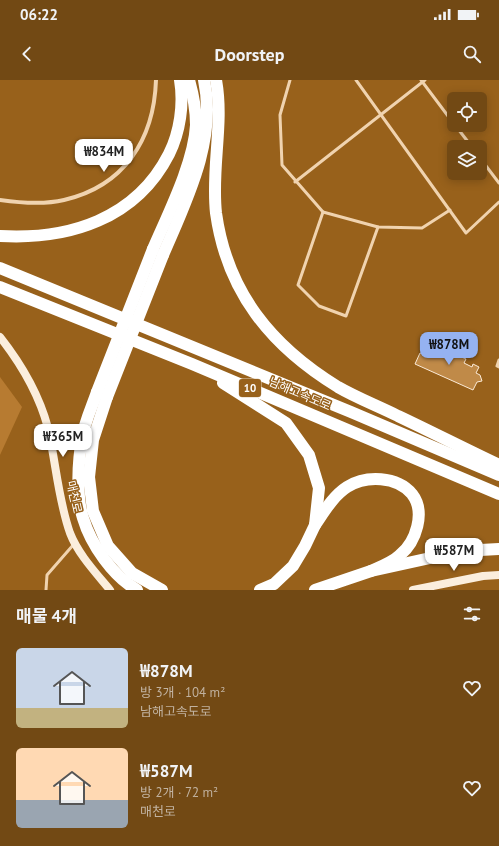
<!DOCTYPE html>
<html lang="ko">
<head>
<meta charset="utf-8">
<style>
  :root { --surface:#724914; --page:#77501d; --text:#f1f3f6; --muted:#c1b2a0; --accent:#95b2f1 }
  body { margin:0; font-family:"PT Sans","Noto Sans KR",sans-serif; background:var(--page); color:var(--text); height:100vh; display:flex; flex-direction:column; font-size:15px; white-space:nowrap }
  * { box-sizing:border-box; margin:0 }
  p { font-size:13px; color:var(--muted) }
  .icon { flex:none; width:22px; height:22px; fill:none; stroke:currentColor; stroke-width:2; stroke-linecap:round; stroke-linejoin:round }
  .map { position:relative; height:510px; overflow:hidden }
  .side { display:flex; flex-direction:column; background:var(--surface); flex:1 }
  .side>* { flex:none }
  .buttons { position:absolute; left:447px; top:12px; display:grid; gap:8px }
  .buttons a { display:grid; place-items:center; width:40px; height:40px; border-radius:6px; background:var(--surface); box-shadow:0 2px 10px #0003; font-size:20px }
  .price { position:absolute; translate:-50% -34px; padding:0 9px; border-radius:8px; background:#fff; color:#222; font-size:13px; line-height:26px; filter:drop-shadow(0 1px 2px #0008) }
  .price::after { content:''; position:absolute; left:50%; top:24px; width:12px; height:9px; margin-left:-6px; background:inherit; clip-path:polygon(0 0,100% 0,50% 100%) }
  .price.current { background:var(--accent); color:#111 }
  ul { padding:0; list-style:none }
  li { display:flex; align-items:center; gap:12px; height:100px; padding:0 16px }
  li span { display:grid; place-items:center; flex:none; width:112px; height:80px; border-radius:6px; color:#555 }
  li>.icon { margin-inline-start:auto }
  span .icon { width:48px; height:48px; fill:#fffc; stroke-width:1 }
  li b { font-size:17px }
  h2 { display:flex; justify-content:space-between; align-items:center; height:48px; padding:0 16px; font-size:17px }
  .status { display:flex; justify-content:space-between; align-items:center; height:28px; padding:0 20px; background:var(--surface); direction:ltr }
  .status svg { height:11px; fill:currentColor }
  header { display:flex; justify-content:space-between; align-items:center; height:52px; padding:0 16px; background:var(--surface); font-size:18px; font-weight:700 }
  .map>svg:first-child { display:block }
  .green { fill:#b77b31 }
  .building { fill:#c08a48; stroke:#fbead6 }
  .lines { fill:none; stroke-linecap:round; stroke-linejoin:round }
  .service { stroke:#f0d3af; stroke-width:3 }
  .minor { stroke:#f0d3af; stroke-width:4 }
  .secondary { stroke:#fbeedd; stroke-width:8 }
  .motorway { stroke:#fff; stroke-width:12 }
  .motorway-bridge { stroke:#fff; stroke-width:12 }
  .labels { text-anchor:middle; stroke-width:3; stroke-linejoin:round; paint-order:stroke }
  .shield { fill:#98611b; stroke:#e0d0bb; stroke-width:1 }
  .shield-label { font-size:11px; font-weight:bold; fill:#fff }
  .street-label { font-size:12px; fill:#fff; stroke:#98611b }
</style>
</head>
<body>
<div class="status"><b>06:22</b><svg viewBox="0 0 49 12"><path d="M0 12V9h3v3zM5 12V6h3v6zM10 12V3h3v9zM15 12V0h3v12zM26 1h20v11H26zM47 4h2v5h-2z"/></svg></div>
<header><svg class="icon" aria-label="back" viewBox="0 0 24 24"><path d="M15 5l-7 7 7 7"/></svg>Doorstep<svg class="icon" aria-label="search" viewBox="0 0 24 24"><circle cx="10" cy="10" r="6"/><path d="M15 15l6 6"/></svg></header>
<div class="map">
<svg width="499" height="510" viewBox="0 0 499 510">
  <rect width="100%" height="100%" fill="#98611b"/>
  <path class="green" d="M0,297L22,327L0,375Z"/>
  <path class="building" d="M431,263L466,279L464,283L472,287L473,284L479,287L476,293L480,295L482,301L477,302L473,310L415,284L420,273L425,275Z"/>
  <g class="lines">
    <g class="service">
      <path d="M290,0L280,35L282,85L323,132L378,147L422,148L450,130"/>
      <path d="M356,0L466,153L499,122"/>
      <path d="M421,0L454,44"/>
      <path d="M455,45L472,67"/>
      <path d="M480,78L499,103"/>
      <path d="M295,102L425,0"/>
      <path d="M323,132L298,205L319,226L346,236L378,147"/>
      <path d="M499,280L497,286L499,287"/>
      <path d="M46,510L47,495L74,464"/>
    </g>
    <path class="minor" d="M0,120C21,123 43,125 64,120C124,106 154,60 156,0"/>
    <g class="secondary">
      <path d="M0,257C22,285 39,314 48,348C56,383 58,419 70,453C78,474 96,493 110,510"/>
      <path d="M413,510L483,496L499,495"/>
    </g>
    <g class="motorway">
      <path d="M216,0C224,44 211,88 216,133C227,212 271,266 338,307C357,318 378,326 398,336C432,352 465,369 499,385"/>
      <path d="M0,156C69,160 136,139 169,74C180,52 184,24 180,0"/>
      <path d="M153,169C168,134 194,83 196,45C196,31 193,14 189,0"/>
      <path d="M163,175C186,121 217,61 204,0"/>
      <path d="M0,188L351,332L499,395"/>
      <path d="M0,207L192,284L499,414"/>
      <path d="M223,303L286,343L309,375L319,408L315,445L305,466L293,486L274,504L260,510"/>
      <path d="M97,312C92,327 84,343 82,359C78,380 76,417 83,438C91,465 113,496 137,510"/>
      <path d="M107,317L93,360L89,397L93,431L108,466L132,493L162,510"/>
      <path d="M315,445C324,432 333,416 347,407C366,395 397,396 412,414C426,432 416,462 400,475C393,482 380,487 371,491"/>
      <path d="M315,510L371,491L462,471L499,469"/>
    </g>
    <g class="motorway-bridge">
      <path d="M97,312L153,169"/>
      <path d="M107,317L163,175"/>
    </g>
  </g>
  <g class="labels">
    <rect class="shield" x="239" y="299" width="22" height="18" rx="3"/>
    <g class="shield-label">
      <text x="250" y="312">10</text>
    </g>
    <g class="street-label">
      <text transform="translate(300 314) rotate(23)" y="4">남해고속도로</text>
      <text transform="translate(74 417) rotate(77)" y="4">매천로</text>
    </g>
  </g>
</svg>
<div class="buttons">
<a><svg class="icon" aria-label="locate" viewBox="0 0 24 24"><circle cx="12" cy="12" r="6"/><path d="M12 2v4M12 18v4M2 12h4M18 12h4"/></svg></a>
<a><svg class="icon" aria-label="layers" viewBox="0 0 24 24"><path d="M12 4l9 5-9 5-9-5zM3 14l9 5 9-5"/></svg></a>
</div>
<b class="price" style="left:104px;top:93px">₩834M</b>
<b class="price current" style="left:449px;top:286px">₩878M</b>
<b class="price" style="left:63px;top:378px">₩365M</b>
<b class="price" style="left:454px;top:492px">₩587M</b>
</div>
<section class="side">
<h2>매물 4개<svg class="icon" aria-label="filters" viewBox="0 0 24 24"><path d="M4 7h16M4 17h16"/><circle cx="9" cy="7" r="2"/><circle cx="15" cy="17" r="2"/></svg></h2>
<ul>
<li><span style="background:linear-gradient(#c9d6e8 75%,#c2b280 0)"><svg class="icon" aria-label="home" viewBox="0 0 24 24"><path d="M3 11l9-7 9 7M6 9v11h12V9"/></svg></span><div><b>₩878M</b><p>방 3개 · 104 m²</p><p>남해고속도로</p></div><svg class="icon" aria-label="heart" viewBox="0 0 24 24"><path d="M12 20l-8-8c-3-5 5-10 8-4 3-6 11-1 8 4z"/></svg></li>
<li><span style="background:linear-gradient(#ffd9b3 65%,#9aa5b1 0)"><svg class="icon" aria-label="home" viewBox="0 0 24 24"><path d="M3 11l9-7 9 7M6 9v11h12V9"/></svg></span><div><b>₩587M</b><p>방 2개 · 72 m²</p><p>매천로</p></div><svg class="icon" aria-label="heart" viewBox="0 0 24 24"><path d="M12 20l-8-8c-3-5 5-10 8-4 3-6 11-1 8 4z"/></svg></li>
</ul>
</section>
</body>
</html>
